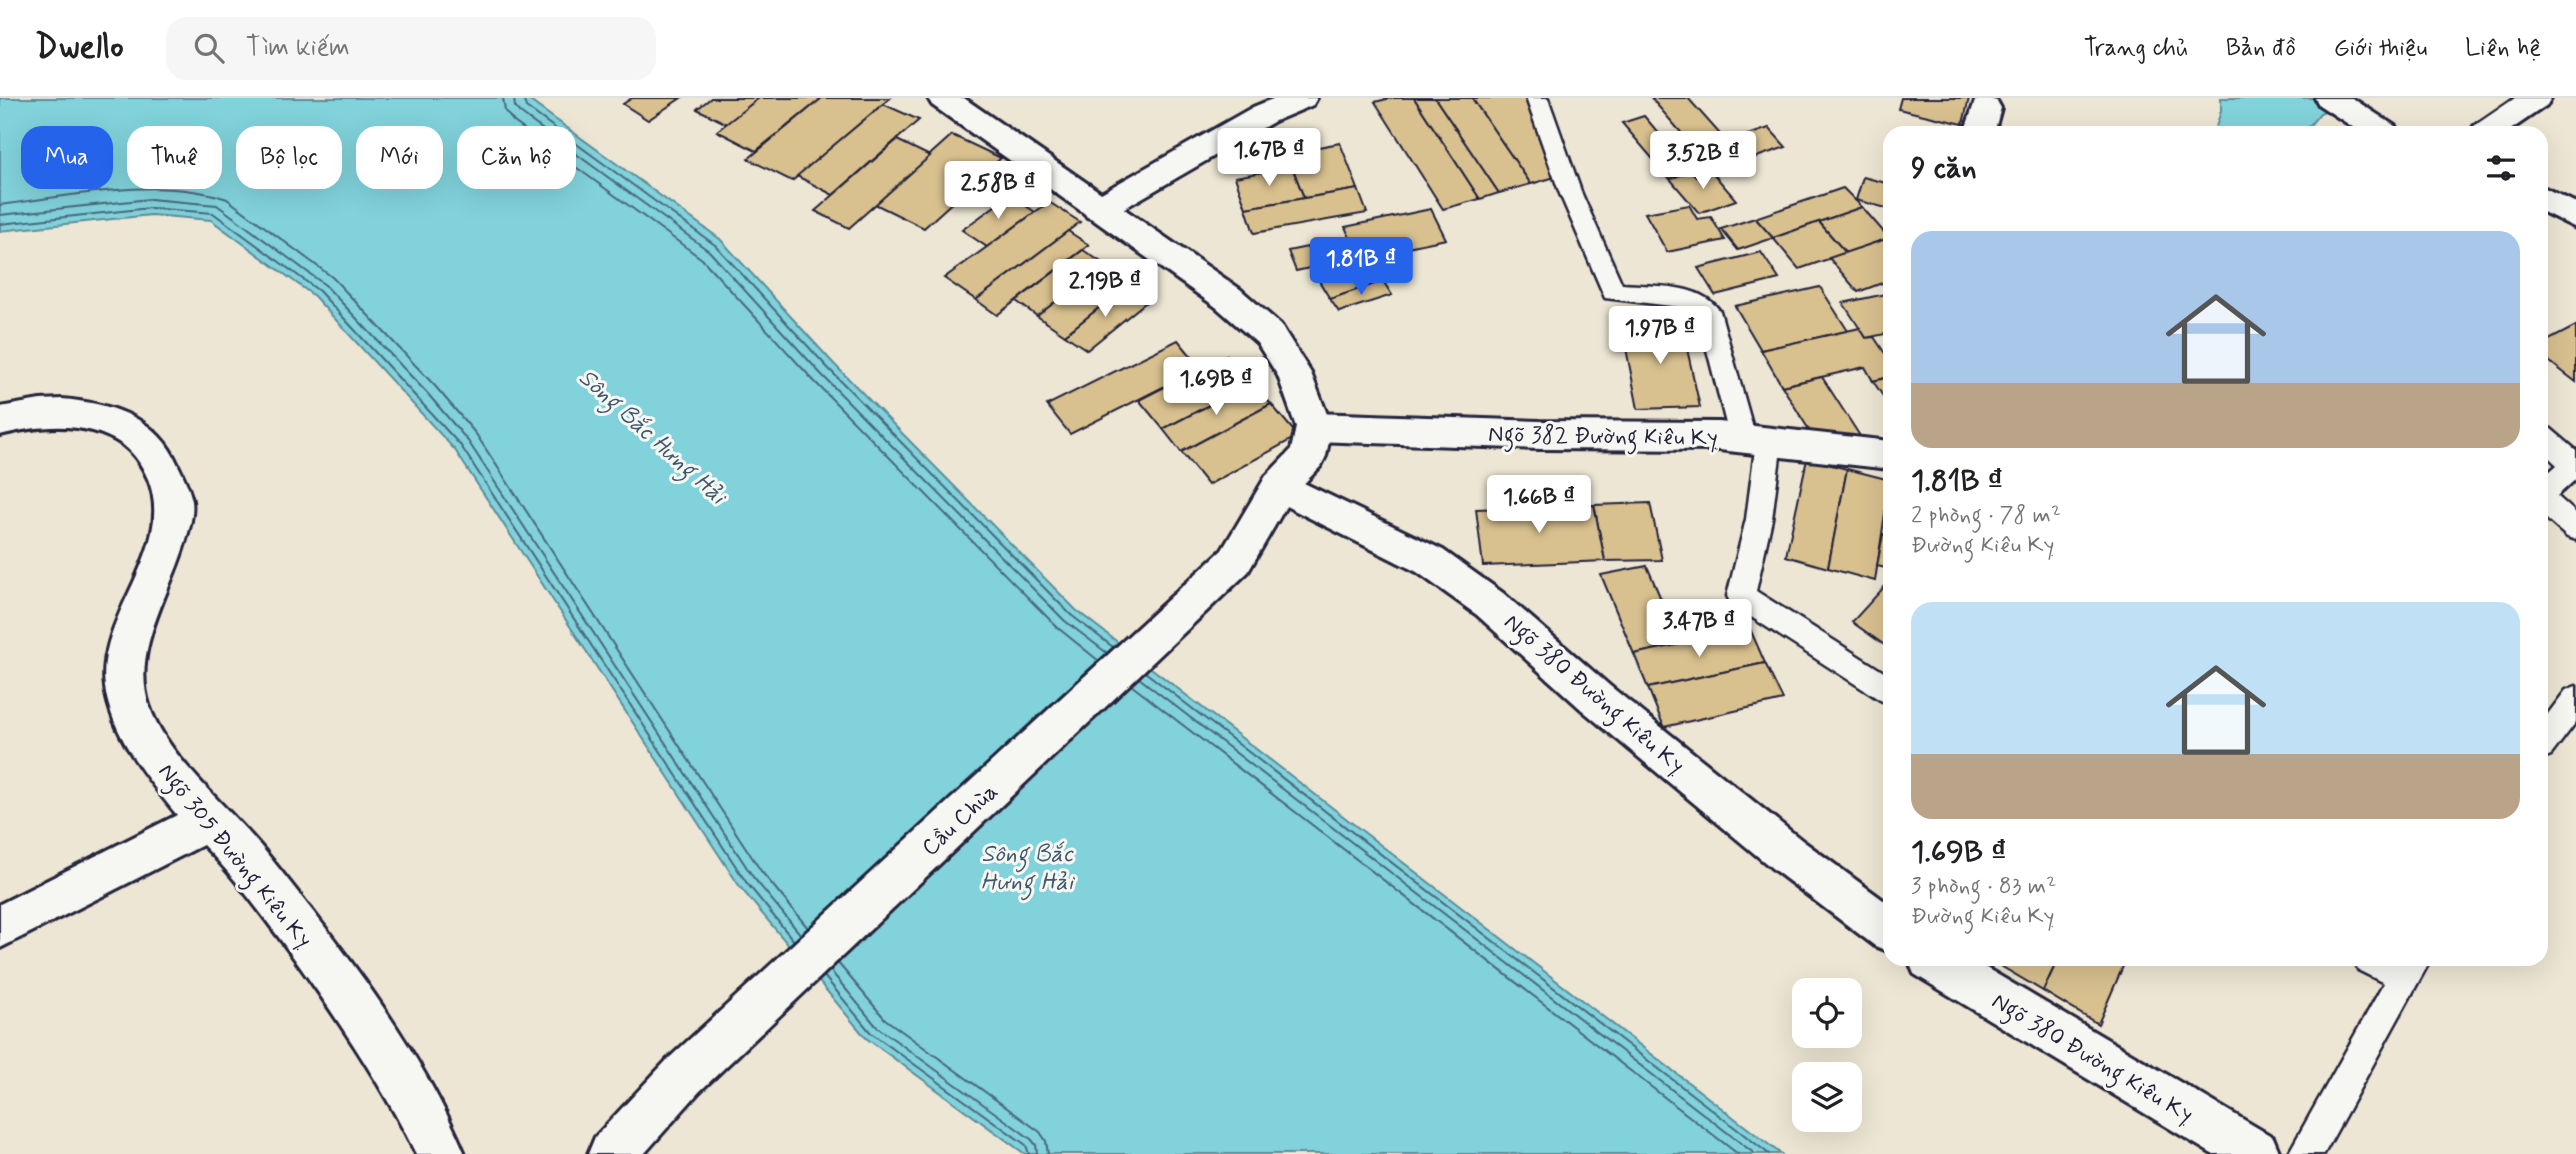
<!DOCTYPE html>
<html lang="vi">
<head>
<meta charset="utf-8">
<style>
  :root { --surface:#fff; --page:#f6f6f6; --text:#202124; --muted:#757577; --line:#e0e0e0; --accent:#2563eb }
  body { margin:0; font-family:Mynerve,sans-serif; background:var(--page); color:var(--text); height:100vh; display:flex; flex-direction:column; font-size:26px; white-space:nowrap }
  * { box-sizing:border-box; margin:0 }
  p { font-size:23px; color:var(--muted) }
  .icon { flex:none; width:38px; height:38px; fill:none; stroke:currentColor; stroke-width:2; stroke-linecap:round; stroke-linejoin:round }
  .map { position:relative; flex:1; overflow:hidden }
  .drawer { position:absolute; left:1883px; top:28px; width:665px; height:840px; display:flex; flex-direction:column; background:var(--surface); border-radius:21px; box-shadow:0 7px 28px #0002 }
  .drawer>* { flex:none }
  .hud { position:absolute; left:21px; top:28px; width:665px; height:63px; display:flex; gap:14px }
  .fabs { position:absolute; left:1792px; top:880px; display:grid; gap:14px }
  .fabs a { display:grid; place-items:center; width:70px; height:70px; border-radius:14px; background:var(--surface); box-shadow:0 7px 28px #0002; font-size:35px }
  .price { position:absolute; translate:-50% -60px; padding:0 16px; border-radius:7px; background:#fff; color:#222; font-size:23px; line-height:46px; filter:drop-shadow(0 2px 4px #0008) }
  .price::after { content:''; position:absolute; left:50%; top:42px; width:21px; height:16px; margin-left:-10px; background:inherit; clip-path:polygon(0 0,100% 0,50% 100%) }
  .price.selected { background:var(--accent); color:#fff }
  ul { padding:0; list-style:none }
  li { display:grid; align-content:center; gap:14px; height:371px; padding:0 28px }
  li span { display:grid; place-items:center; height:217px; border-radius:21px; color:#555 }
  li>.icon { margin-inline-start:auto }
  span .icon { width:126px; height:126px; fill:#fffc; stroke-width:1 }
  li b { font-size:30px }
  h2 { display:flex; justify-content:space-between; align-items:center; height:84px; padding:0 28px; font-size:30px }
  .chip { padding:0 24px; border-radius:21px; background:var(--surface); box-shadow:0 7px 28px #0002; font-size:24px; line-height:63px }
  .chip.selected { background:var(--accent); color:#fff }
  header { display:flex; align-items:center; gap:42px; box-sizing:border-box; height:98px; padding:0 35px; background:var(--surface); border-bottom:2px solid var(--line) }
  header strong { font-size:33px }
  nav { display:flex; gap:38px; margin-inline-start:auto; font-size:24px }
  .search { width:490px; height:63px; background:var(--page); display:flex; align-items:center; gap:18px; box-sizing:border-box; padding:0 24px; border-radius:21px; color:var(--muted); font-size:26px }
  .map>svg:first-child { display:block }
  .water { fill:#81d2db; stroke:#5b8c9b; stroke-width:2 }
  .lines { fill:none; stroke-linecap:round; stroke-linejoin:round }
  .shore { stroke:#48687b; stroke-width:2 }
  .building { fill:#d8c08f; stroke:#22223b; stroke-width:2 }
  .service-casing { stroke:#22223b; stroke-width:5 }
  .minor-casing { stroke:#22223b; stroke-width:6 }
  .secondary-casing { stroke:#22223b; stroke-width:6 }
  .service { fill:#f6f6f2; fill-rule:evenodd }
  .minor { fill:#f6f6f2; fill-rule:evenodd }
  .secondary { fill:#f6f6f2; fill-rule:evenodd }
  .labels { text-anchor:middle; stroke-width:6; stroke-linejoin:round; paint-order:stroke }
  .street-label { font-size:23px; fill:#22223b; stroke:#f6f6f2 }
  .water-label { font-size:24px; font-style:italic; fill:#3e576b; stroke:#f6f6f2 }
</style>
</head>
<body>
<header>
<strong>Dwello</strong>
<div class="search"><svg class="icon" aria-label="search" viewBox="0 0 24 24"><circle cx="10" cy="10" r="6"/><path d="M15 15l6 6"/></svg>Tìm kiếm</div>
<nav><a>Trang chủ</a><a>Bản đồ</a><a>Giới thiệu</a><a>Liên hệ</a></nav>
</header>
<div class="map">
<svg width="2576" height="1056" viewBox="0 0 2576 1056">
  <rect width="100%" height="100%" fill="#ede6d4"/>
  <filter id="ink" filterUnits="userSpaceOnUse"><feTurbulence type="fractalNoise" baseFrequency=".0143" numOctaves="2"/><feDisplacementMap in="SourceGraphic" scale="14" xChannelSelector="R" yChannelSelector="G"/><feConvolveMatrix kernelMatrix="1 2 1 2 8 2 1 2 1" color-interpolation-filters="sRGB"/></filter>
  <g filter="url(#ink)">
    <g class="water">
      <path d="M0,0H526L720,141L833,265L1076,512L1781,1056H1025L866,940L740,789L455,352L314,198L211,122L151,117L0,133Z"/>
      <path d="M2221,0H2318L2329,11L2320,15L2306,32L2309,35H2214L2221,13Z"/>
    </g>
    <g class="lines">
      <g class="shore">
        <path d="M503,0L505,13L514,24L702,161L814,283L1058,530L1099,563"/>
        <path d="M514,0L515,9L520,15L709,153L821,276L1065,523L1107,555"/>
        <path d="M523,0L526,9L715,147L828,270L1071,517L1113,549"/>
        <path d="M0,107C70,98 160,78 227,101L332,179L435,288L476,336L761,773L808,830"/>
        <path d="M0,117L150,101L217,107L325,187L427,295L468,343L753,779L801,837"/>
        <path d="M0,126L150,110L213,115L319,193L461,348L746,784L794,843"/>
        <path d="M1145,574L1769,1056"/>
        <path d="M1139,580L1755,1056"/>
        <path d="M1131,587L1738,1056"/>
        <path d="M838,865L885,921L1040,1034L1046,1043L1048,1056"/>
        <path d="M830,872L877,929L1031,1041L1036,1047L1037,1056"/>
        <path d="M824,878L871,935L1026,1047L1029,1056"/>
      </g>
    </g>
    <g class="building">
      <path d="M632,0H681L648,22L623,6Z"/>
      <path d="M711,0H759L727,26L697,11Z"/>
      <path d="M759,0H822L756,53L717,33Z"/>
      <path d="M822,0H890L792,83L748,61Z"/>
      <path d="M1391,0H1414L1480,101L1443,111L1375,4Z"/>
      <path d="M1414,0H1435L1499,95L1480,101Z"/>
      <path d="M1435,0H1472L1531,86L1499,95Z"/>
      <path d="M1472,0H1530L1555,79L1531,86Z"/>
      <path d="M1651,0H1688L1727,44L1698,54Z"/>
      <path d="M1901,0H1969L1963,26L1898,11Z"/>
      <path d="M883,6L919,22L833,97L797,78Z"/>
      <path d="M1644,18L1691,73L1670,81L1622,25Z"/>
      <path d="M1769,30L1786,49L1697,79L1680,60Z"/>
      <path d="M952,37L1001,60L924,130L875,106Z"/>
      <path d="M897,42L930,58L849,130L815,113Z"/>
      <path d="M1340,45L1358,91L1304,100L1287,55Z"/>
      <path d="M1292,69L1304,100L1246,110L1235,79Z"/>
      <path d="M1691,73L1697,79L1712,74L1736,102L1699,115L1670,81Z"/>
      <path d="M1863,79L1890,86V111L1856,102Z"/>
      <path d="M1843,90L1862,109L1773,140L1755,120Z"/>
      <path d="M1358,91L1367,115L1254,135L1246,110Z"/>
      <path d="M1010,97L1035,114L987,149L962,132Z"/>
      <path d="M1049,104L1080,124L976,202L944,180Z"/>
      <path d="M1689,107L1697,121L1711,119L1725,142L1667,154L1645,115Z"/>
      <path d="M1862,109L1889,140L1846,155L1819,124Z"/>
      <path d="M1431,111L1446,141L1359,159L1345,129Z"/>
      <path d="M1755,120L1773,140L1738,152L1721,131Z"/>
      <path d="M1819,124L1846,155L1799,171L1773,140Z"/>
      <path d="M1068,133L1089,147L997,217L976,202Z"/>
      <path d="M1351,140L1359,159L1296,173L1288,153Z"/>
      <path d="M1889,140L1890,182L1858,194L1829,160Z"/>
      <path d="M1083,152L1104,166L1037,218L1016,203Z"/>
      <path d="M1761,154L1779,181L1715,197L1698,170Z"/>
      <path d="M1369,161L1383,183L1330,201L1316,178Z"/>
      <path d="M1097,172L1124,190L1065,237L1037,218Z"/>
      <path d="M1383,183L1392,197L1339,214L1330,201Z"/>
      <path d="M1820,189L1848,233L1761,252L1735,208Z"/>
      <path d="M1124,190L1146,204L1087,252L1065,237Z"/>
      <path d="M1890,195V235L1866,240L1843,205Z"/>
      <path d="M1681,224L1700,309L1638,311L1621,225Z"/>
      <path d="M2576,228V284L2541,257V246Z"/>
      <path d="M1860,230L1866,240L1874,239L1890,263V279L1873,283L1865,269L1782,288L1761,252Z"/>
      <path d="M1178,242L1201,270L1070,336L1047,307Z"/>
      <path d="M1227,257L1252,285L1163,331L1139,302Z"/>
      <path d="M1822,279L1860,338L1819,348L1782,288Z"/>
      <path d="M1890,279V309L1873,283Z"/>
      <path d="M1252,285L1271,306L1181,354L1163,331Z"/>
      <path d="M1271,306L1298,338L1208,387L1181,354Z"/>
      <path d="M1807,361L1847,371L1828,470L1786,458Z"/>
      <path d="M1847,371L1890,382L1875,483L1828,470Z"/>
      <path d="M1650,405L1662,462L1605,463L1594,407Z"/>
      <path d="M1594,407L1605,463L1483,468L1476,411Z"/>
      <path d="M1883,436L1890,438V471L1877,468Z"/>
      <path d="M1647,468L1680,546L1634,556L1601,477Z"/>
      <path d="M1885,488L1890,492V551L1852,524Z"/>
      <path d="M1750,531L1765,565L1648,590L1634,556Z"/>
      <path d="M1765,565L1783,602L1664,629L1648,590Z"/>
      <path d="M1989,861H2058L2043,893Z"/>
      <path d="M2058,861H2115L2124,866L2098,926L2043,893Z"/>
    </g>
    <g class="lines">
      <defs>
        <g id="service">
          <path d="M1526,0H1548L1582,96L1622,186C1655,189 1699,184 1720,213L1756,341L1752,348L1743,351L1734,348L1730,341L1699,221L1688,210L1605,200L1560,96Z"/>
          <path d="M2541,327L2550,330L2576,352V381L2557,398L2576,415V442L2567,439L2541,416V381L2557,367L2541,352Z"/>
          <path d="M1769,333L1778,336L1782,343L1772,421L1756,493L1890,578V606L1880,602L1731,506L1727,498L1746,421L1756,343L1760,336Z"/>
          <path d="M2576,588V624L2551,657L2541,661V625L2566,592Z"/>
          <path d="M2353,861H2431L2324,1056H2288L2384,885L2358,872Z"/>
        </g>
        <g id="minor">
          <path d="M1275,0H1317L1313,7L1275,23L1109,119L1098,122L1087,119L1082,111L1087,103L1253,9Z"/>
          <path d="M1986,0L1997,3L2001,10L1994,35H1964L1975,3Z"/>
          <path d="M2315,0H2352L2395,28L2399,35H2362L2319,7Z"/>
          <path d="M2515,0H2551L2547,7L2506,35H2470L2474,28Z"/>
          <path d="M2541,88L2576,105V130L2541,113Z"/>
          <path d="M62,301C107,305 152,317 174,359C181,373 189,388 192,403C194,416 189,432 185,445C170,496 131,553 149,607C167,660 229,709 264,752C339,845 418,945 465,1056H416C382,987 339,923 294,860C265,821 237,781 203,747L0,850V806L177,717C148,682 111,636 105,589C95,516 177,453 148,381C142,367 135,356 123,347C87,322 40,327 0,337V309L40,302Z"/>
          <path d="M1314,315L1540,323L1719,324L1890,343V371L1719,352L1540,351L1314,343L1302,339L1296,329L1302,319Z"/>
          <path d="M1279,373L1443,452L1503,495L1610,588L1803,743L1890,807V854L1875,848L1773,771L1582,612L1477,517L1417,474L1266,398L1261,388L1266,378Z"/>
          <path d="M1908,861H1971L2273,1039L2280,1056H2212L1914,876Z"/>
        </g>
        <path id="secondary" d="M928,0H964L1240,191L1281,227L1311,275L1332,329L1326,358L1321,368L1292,398L1248,474L699,994L644,1056H588L595,1039L667,962L1222,452L1266,378L1291,352L1296,329L1278,278L1257,245L1216,209L932,7Z"/>
      </defs>
      <use href="#service" class="service-casing"/>
      <use href="#minor" class="minor-casing"/>
      <use href="#secondary" class="secondary-casing"/>
      <use href="#service" class="service"/>
      <use href="#minor" class="minor"/>
      <use href="#secondary" class="secondary"/>
    </g>
  </g>
  <g class="labels">
    <g class="street-label">
      <text transform="translate(1603 337) rotate(1)" y="8">Ngõ 382 Đường Kiêu Kỵ</text>
      <text transform="translate(1595 595) rotate(41)" y="8">Ngõ 380 Đường Kiêu Kỵ</text>
      <text transform="translate(959 721) rotate(-43)" y="8">Cầu Chùa</text>
      <text transform="translate(236 757) rotate(51)" y="8">Ngõ 305 Đường Kiêu Kỵ</text>
      <text transform="translate(2093 959) rotate(31)" y="8">Ngõ 380 Đường Kiêu Kỵ</text>
    </g>
    <g class="water-label">
      <text transform="translate(653 338) rotate(42)" y="8">Sông Bắc Hưng Hải</text>
      <text x="1027" y="763">Sông Bắc<tspan x="1027" dy="28">Hưng Hải</tspan></text>
    </g>
  </g>
</svg>
<div class="fabs">
<a><svg class="icon" aria-label="locate" viewBox="0 0 24 24"><circle cx="12" cy="12" r="6"/><path d="M12 2v4M12 18v4M2 12h4M18 12h4"/></svg></a>
<a><svg class="icon" aria-label="layers" viewBox="0 0 24 24"><path d="M12 4l9 5-9 5-9-5zM3 14l9 5 9-5"/></svg></a>
</div>
<b class="price" style="left:1269px;top:90px">1.67B ₫</b>
<b class="price" style="left:1703px;top:93px">3.52B ₫</b>
<b class="price" style="left:998px;top:123px">2.58B ₫</b>
<b class="price selected" style="left:1361px;top:199px">1.81B ₫</b>
<b class="price" style="left:1105px;top:221px">2.19B ₫</b>
<b class="price" style="left:1660px;top:268px">1.97B ₫</b>
<b class="price" style="left:1216px;top:319px">1.69B ₫</b>
<b class="price" style="left:1539px;top:437px">1.66B ₫</b>
<b class="price" style="left:1699px;top:561px">3.47B ₫</b>
<div class="hud">
<a class="chip selected">Mua</a>
<a class="chip">Thuê</a>
<a class="chip">Bộ lọc</a>
<a class="chip">Mới</a>
<a class="chip">Căn hộ</a>
</div>
<section class="drawer">
<h2>9 căn<svg class="icon" aria-label="filters" viewBox="0 0 24 24"><path d="M4 7h16M4 17h16"/><circle cx="9" cy="7" r="2"/><circle cx="15" cy="17" r="2"/></svg></h2>
<ul>
<li><span style="background:linear-gradient(#a9c7e8 70%,#b9a48a 0)"><svg class="icon" aria-label="home" viewBox="0 0 24 24"><path d="M3 11l9-7 9 7M6 9v11h12V9"/></svg></span><div><b>1.81B ₫</b><p>2 phòng · 78 m²</p><p>Đường Kiêu Kỵ</p></div></li>
<li><span style="background:linear-gradient(#bfe0f5 70%,#b9a48a 0)"><svg class="icon" aria-label="home" viewBox="0 0 24 24"><path d="M3 11l9-7 9 7M6 9v11h12V9"/></svg></span><div><b>1.69B ₫</b><p>3 phòng · 83 m²</p><p>Đường Kiêu Kỵ</p></div></li>
</ul>
</section>
</div>
</body>
</html>
